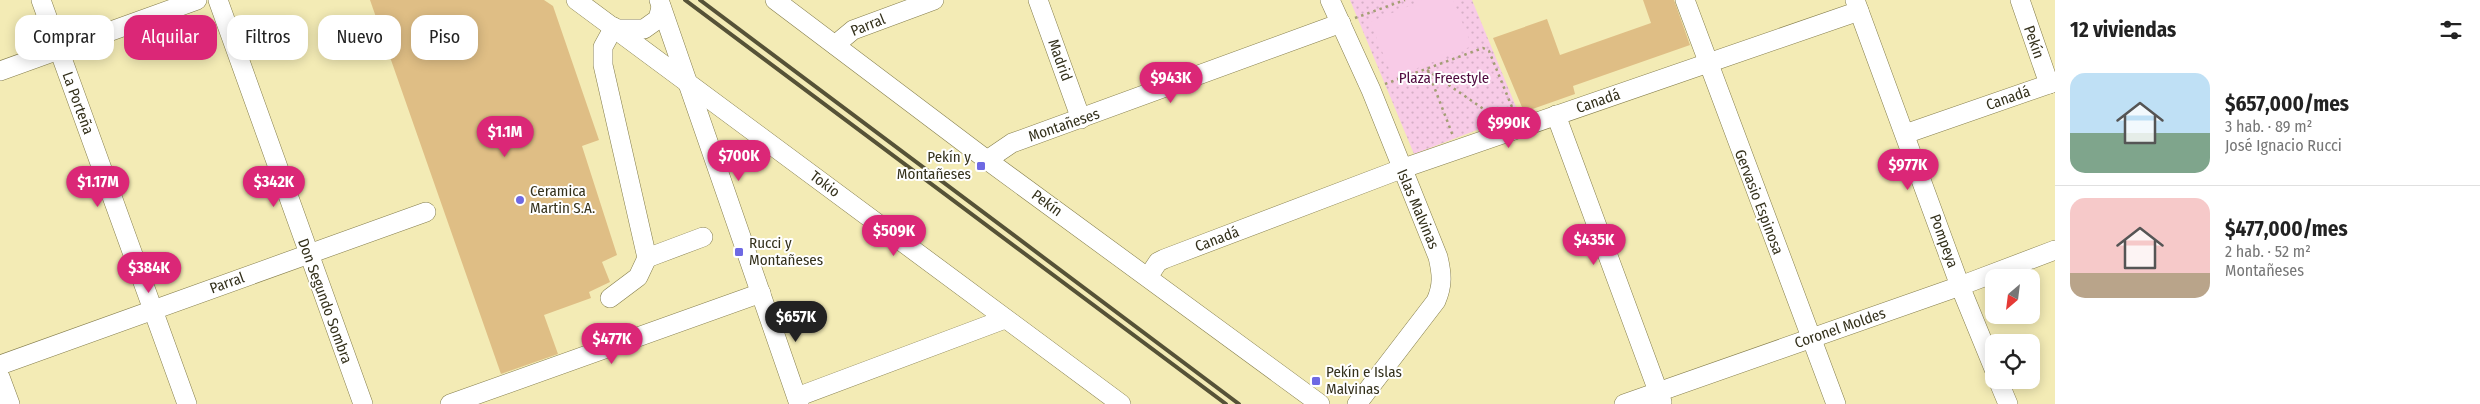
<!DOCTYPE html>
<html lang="es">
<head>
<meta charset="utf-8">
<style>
  :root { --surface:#fff; --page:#f6f6f6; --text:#222; --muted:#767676; --line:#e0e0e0; --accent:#db2777 }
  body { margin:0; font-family:"Fira Sans Condensed",sans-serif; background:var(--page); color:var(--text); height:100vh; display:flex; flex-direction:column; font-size:19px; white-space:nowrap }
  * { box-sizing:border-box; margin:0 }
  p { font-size:16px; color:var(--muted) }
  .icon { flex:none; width:28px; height:28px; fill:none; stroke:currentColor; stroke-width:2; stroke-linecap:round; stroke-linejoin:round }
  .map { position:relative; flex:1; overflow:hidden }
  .details { display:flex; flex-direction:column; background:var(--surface); width:425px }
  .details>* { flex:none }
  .top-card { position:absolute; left:15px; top:15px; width:475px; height:45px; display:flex; gap:10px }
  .needle { width:32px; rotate:208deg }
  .tools { position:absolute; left:1985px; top:269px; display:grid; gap:10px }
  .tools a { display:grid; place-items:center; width:55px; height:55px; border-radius:10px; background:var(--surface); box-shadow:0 2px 12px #0003; font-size:25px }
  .price { position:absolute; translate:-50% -42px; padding:0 11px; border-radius:18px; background:var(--accent); color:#fff; font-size:16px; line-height:32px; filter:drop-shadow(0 1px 2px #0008) }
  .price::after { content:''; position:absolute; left:50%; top:30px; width:15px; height:11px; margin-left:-8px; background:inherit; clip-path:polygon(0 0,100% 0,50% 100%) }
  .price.current { background:#222; color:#fff }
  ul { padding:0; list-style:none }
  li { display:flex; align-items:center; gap:15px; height:125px; padding:0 15px }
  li+li { border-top:1px solid var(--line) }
  li span { display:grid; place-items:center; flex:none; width:140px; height:100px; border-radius:15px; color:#555 }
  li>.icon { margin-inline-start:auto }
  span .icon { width:60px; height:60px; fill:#fffc; stroke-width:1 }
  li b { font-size:21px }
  h2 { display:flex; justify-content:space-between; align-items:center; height:60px; padding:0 15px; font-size:21px }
  .pill { padding:0 18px; border-radius:15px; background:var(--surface); box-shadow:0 2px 12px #0003; font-size:18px; line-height:45px }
  .pill.current { background:var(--accent); color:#fff }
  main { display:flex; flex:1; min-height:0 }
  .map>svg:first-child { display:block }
  .grass { fill:url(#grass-dots) }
  .pitch { fill:#f8cbe7 }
  .building { fill:#dfbe85 }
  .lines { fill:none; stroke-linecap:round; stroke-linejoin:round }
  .minor-casing { stroke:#847d4b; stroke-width:20 }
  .path { stroke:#a49e75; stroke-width:2.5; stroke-dasharray:2.5 4; stroke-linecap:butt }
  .minor { stroke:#fff; stroke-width:19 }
  .rail { stroke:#565237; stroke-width:4 }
  .poi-dot { fill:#6e69e3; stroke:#fff; stroke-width:2 }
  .labels { text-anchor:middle; stroke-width:4; stroke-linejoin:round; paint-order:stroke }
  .street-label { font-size:15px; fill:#34311c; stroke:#fff }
  .park-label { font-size:15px; fill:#4f0b3e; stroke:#fff }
  .poi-label { font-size:15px; fill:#34311c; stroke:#fff; text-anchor:start }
</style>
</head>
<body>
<main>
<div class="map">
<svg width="2055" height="404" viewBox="0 0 2055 404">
  <defs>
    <pattern id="grass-dots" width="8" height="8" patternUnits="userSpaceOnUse" patternTransform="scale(1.25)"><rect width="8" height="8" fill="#f8cbe7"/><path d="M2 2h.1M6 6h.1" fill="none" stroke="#d5afc6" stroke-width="1.8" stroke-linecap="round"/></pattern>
  </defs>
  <rect width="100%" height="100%" fill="#f3ebb5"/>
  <path class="grass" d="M1350,0H1472L1519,114L1414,154Z"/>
  <path class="pitch" d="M1424,0H1453L1472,46L1393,78L1370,22Z"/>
  <g class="building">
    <path d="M370,0H544L553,6L599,140L582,146L617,255L602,262L610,282L589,292L591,298L544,315L558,354L501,374Z"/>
    <path d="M1643,0H1674L1690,45L1573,86L1575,94L1524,112L1493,38L1547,19L1560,55L1651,23Z"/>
  </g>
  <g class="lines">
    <defs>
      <g id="minor">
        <path d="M41,0L187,404"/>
        <path d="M218,0L363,404"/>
        <path d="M576,0L1121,404"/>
        <path d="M659,0L799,404"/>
        <path d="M775,0L987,160L1320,404"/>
        <path d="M1038,0L1081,119"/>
        <path d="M1330,0L1371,90L1438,257C1442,274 1443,285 1436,301L1357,404"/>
        <path d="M1685,0L1836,404"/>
        <path d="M1855,0L1960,286L1994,369"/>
        <path d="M2020,0L2049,84"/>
        <path d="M616,29H644L658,19L661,7"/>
        <path d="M835,45L853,30L934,0"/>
        <path d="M0,71L197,0"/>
        <path d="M1556,115L1662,402"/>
        <path d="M1905,134L2055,82"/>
        <path d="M987,160L1012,143L1341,23"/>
        <path d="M647,258L703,237"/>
        <path d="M1148,277L1158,262L1164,259L1401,169L1859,11"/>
        <path d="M610,298L638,277L647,258L603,65V47L614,27"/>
        <path d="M0,365L426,212"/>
        <path d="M0,377L10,404"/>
        <path d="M1998,380L2008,404"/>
        <path d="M797,397L1005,319"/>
        <path d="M450,404L761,293"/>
        <path d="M1624,404L1960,286L2055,250"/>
      </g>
    </defs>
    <use href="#minor" class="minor-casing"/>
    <g class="path">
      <path d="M1355,18L1405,0"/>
      <path d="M1427,70L1498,119"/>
      <path d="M1428,71L1453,136"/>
      <path d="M1385,84L1483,48L1489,51L1514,112"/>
    </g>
    <use href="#minor" class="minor"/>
    <g class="rail">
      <path d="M685,0L1226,404"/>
      <path d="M700,0L1239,404"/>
    </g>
  </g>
  <g class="poi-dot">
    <rect x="976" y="161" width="10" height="10" rx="2.5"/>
    <circle cx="520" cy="200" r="5"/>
    <rect x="734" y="247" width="10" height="10" rx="2.5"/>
    <rect x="1311" y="376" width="10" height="10" rx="2.5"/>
  </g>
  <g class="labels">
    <g class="street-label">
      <text transform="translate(868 25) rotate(-22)" y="5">Parral</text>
      <text transform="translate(2034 42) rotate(71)" y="5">Pekín</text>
      <text transform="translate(1060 60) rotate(70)" y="5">Madrid</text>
      <text transform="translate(2008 98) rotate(-19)" y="5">Canadá</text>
      <text transform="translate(1598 101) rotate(-19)" y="5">Canadá</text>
      <text transform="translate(78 103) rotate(70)" y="5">La Porteña</text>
      <text transform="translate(1064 125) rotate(-19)" y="5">Montañeses</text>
      <text transform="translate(825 184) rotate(37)" y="5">Tokio</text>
      <text transform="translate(1759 202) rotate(69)" y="5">Gervasio Espinosa</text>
      <text transform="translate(1047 203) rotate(36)" y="5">Pekín</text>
      <text transform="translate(1418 209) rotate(67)" y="5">Islas Malvinas</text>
      <text transform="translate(1217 239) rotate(-21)" y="5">Canadá</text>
      <text transform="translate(1944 241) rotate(70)" y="5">Pompeya</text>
      <text transform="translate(227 283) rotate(-20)" y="5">Parral</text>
      <text transform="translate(325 301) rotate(70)" y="5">Don Segundo Sombra</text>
      <text transform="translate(1840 328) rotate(-19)" y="5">Coronel Moldes</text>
    </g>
    <g class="park-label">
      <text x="1444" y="83">Plaza Freestyle</text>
    </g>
    <g class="poi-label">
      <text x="971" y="162" text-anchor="end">Pekín y<tspan x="971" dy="17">Montañeses</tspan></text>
      <text x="530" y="196">Ceramica<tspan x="530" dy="17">Martin S.A.</tspan></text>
      <text x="749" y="248">Rucci y<tspan x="749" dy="17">Montañeses</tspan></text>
      <text x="1326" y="377">Pekín e Islas<tspan x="1326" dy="17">Malvinas</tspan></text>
    </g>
  </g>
</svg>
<div class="tools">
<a><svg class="needle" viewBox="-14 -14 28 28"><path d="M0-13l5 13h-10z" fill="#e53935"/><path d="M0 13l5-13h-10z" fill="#767676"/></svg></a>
<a><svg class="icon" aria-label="locate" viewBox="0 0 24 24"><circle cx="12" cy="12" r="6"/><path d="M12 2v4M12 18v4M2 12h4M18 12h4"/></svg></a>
</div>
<b class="price" style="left:1171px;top:104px">$943K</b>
<b class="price" style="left:1509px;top:149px">$990K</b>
<b class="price" style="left:505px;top:158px">$1.1M</b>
<b class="price" style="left:739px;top:182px">$700K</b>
<b class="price" style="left:1908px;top:191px">$977K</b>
<b class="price" style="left:98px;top:208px">$1.17M</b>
<b class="price" style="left:274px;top:208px">$342K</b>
<b class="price" style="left:894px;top:257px">$509K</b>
<b class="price" style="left:1594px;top:266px">$435K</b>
<b class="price" style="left:149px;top:294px">$384K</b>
<b class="price current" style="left:796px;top:343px">$657K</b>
<b class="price" style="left:612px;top:365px">$477K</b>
<div class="top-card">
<a class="pill">Comprar</a>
<a class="pill current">Alquilar</a>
<a class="pill">Filtros</a>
<a class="pill">Nuevo</a>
<a class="pill">Piso</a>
</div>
</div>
<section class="details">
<h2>12 viviendas<svg class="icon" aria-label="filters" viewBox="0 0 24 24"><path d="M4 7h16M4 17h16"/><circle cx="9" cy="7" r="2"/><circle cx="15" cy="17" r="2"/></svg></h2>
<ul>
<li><span style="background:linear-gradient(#bfe0f5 60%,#7fa58c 0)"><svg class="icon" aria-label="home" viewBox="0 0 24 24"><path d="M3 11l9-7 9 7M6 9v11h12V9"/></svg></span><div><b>$657,000/mes</b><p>3 hab. · 89 m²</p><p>José Ignacio Rucci</p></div></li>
<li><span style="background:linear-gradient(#f6c9c9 75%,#b9a48a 0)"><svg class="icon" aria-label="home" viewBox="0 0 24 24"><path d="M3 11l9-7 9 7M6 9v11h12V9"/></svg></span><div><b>$477,000/mes</b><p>2 hab. · 52 m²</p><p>Montañeses</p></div></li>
</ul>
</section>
</main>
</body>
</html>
